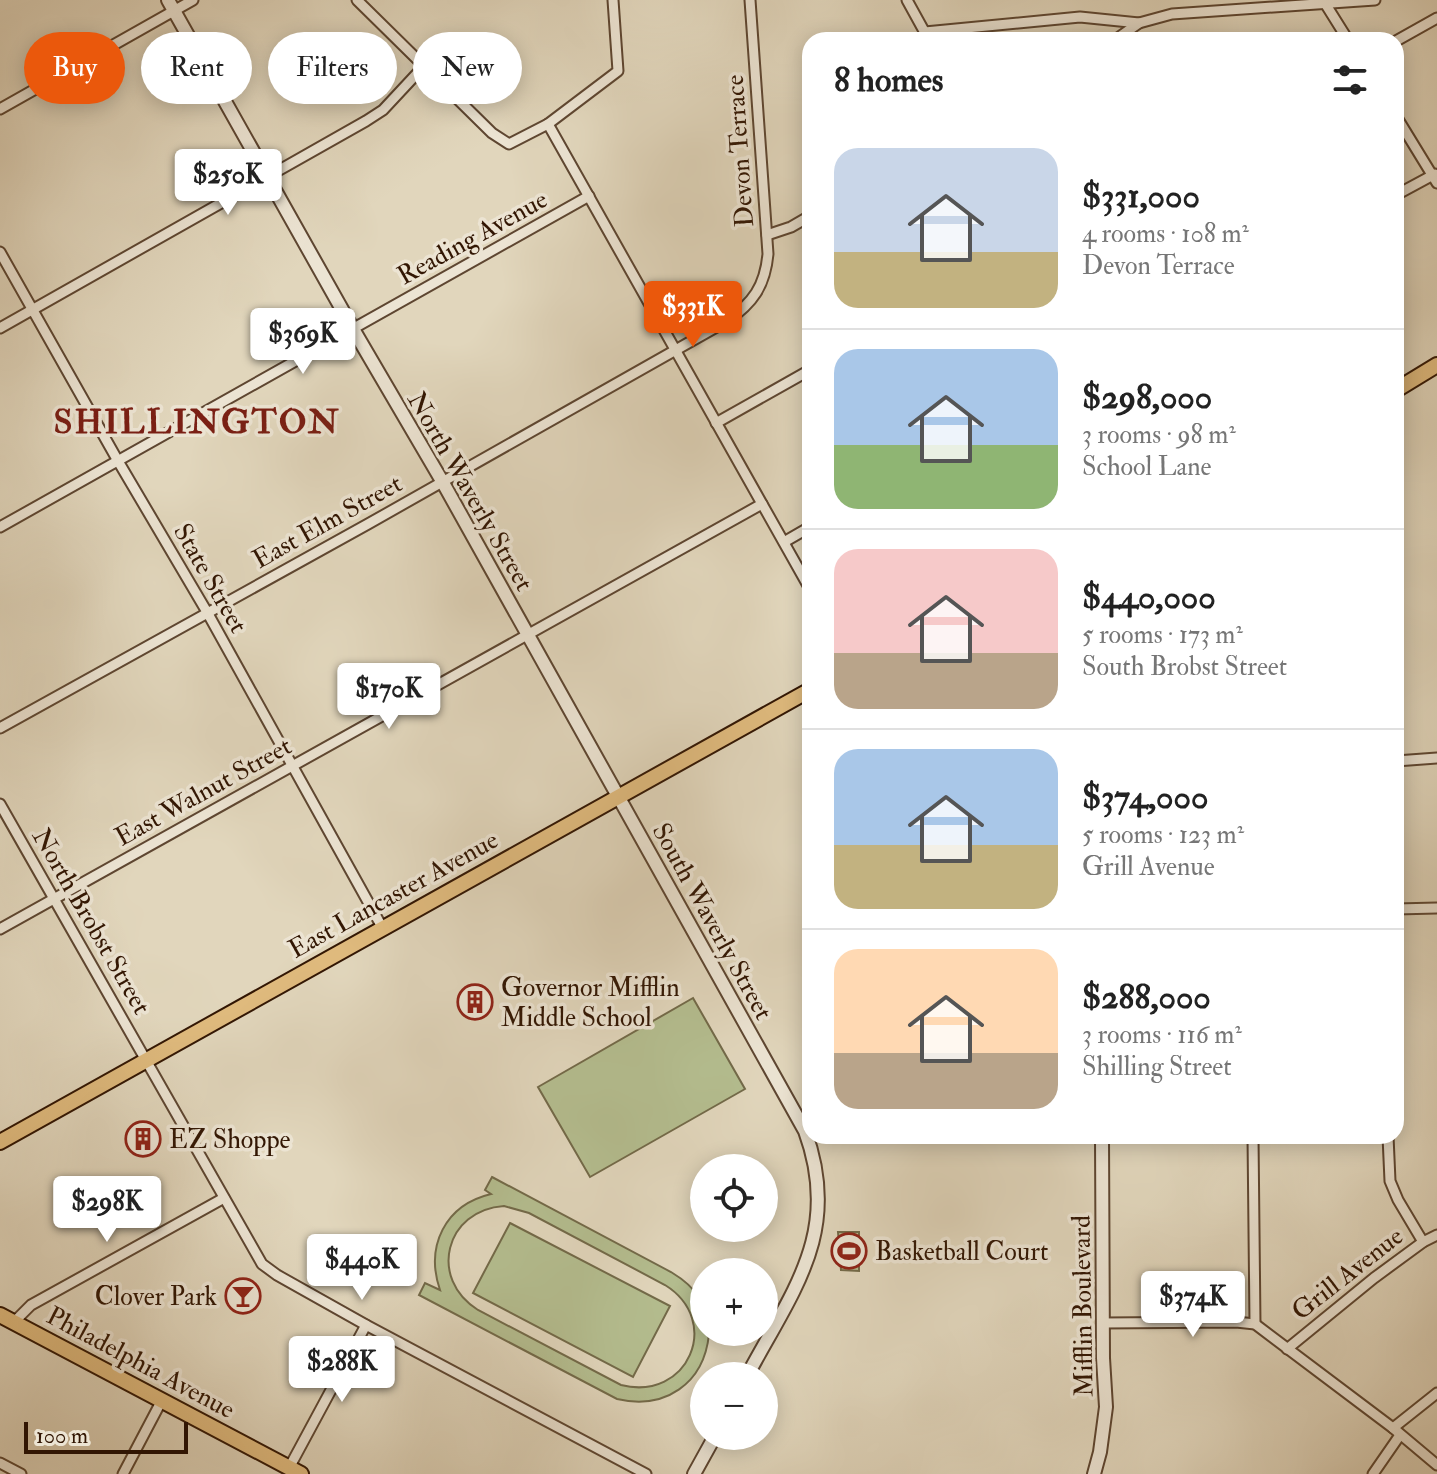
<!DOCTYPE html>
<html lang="en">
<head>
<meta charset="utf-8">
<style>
  :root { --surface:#fff; --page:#f6f6f6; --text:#222; --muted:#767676; --line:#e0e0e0; --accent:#ea580c }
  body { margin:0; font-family:"IM FELL Double Pica",serif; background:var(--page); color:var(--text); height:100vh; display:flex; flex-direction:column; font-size:30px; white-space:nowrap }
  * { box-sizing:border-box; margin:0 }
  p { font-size:26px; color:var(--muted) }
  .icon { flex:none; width:44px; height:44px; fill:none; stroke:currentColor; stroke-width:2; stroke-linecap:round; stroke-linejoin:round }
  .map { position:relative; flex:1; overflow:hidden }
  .panel { position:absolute; left:802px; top:32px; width:602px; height:1112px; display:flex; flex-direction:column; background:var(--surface); border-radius:24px; box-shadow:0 4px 20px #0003 }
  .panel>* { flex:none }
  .top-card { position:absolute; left:24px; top:32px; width:658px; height:72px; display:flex; gap:16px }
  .controls { position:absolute; left:690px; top:1154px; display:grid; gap:16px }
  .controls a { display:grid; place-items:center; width:88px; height:88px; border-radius:50%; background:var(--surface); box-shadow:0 4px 20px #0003; font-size:40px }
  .scale { position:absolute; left:24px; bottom:20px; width:164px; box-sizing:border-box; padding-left:8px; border:4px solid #321603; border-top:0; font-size:22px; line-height:28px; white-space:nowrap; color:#321603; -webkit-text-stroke:6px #ece4d3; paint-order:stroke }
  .price { position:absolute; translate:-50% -68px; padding:0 18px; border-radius:8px; background:#fff; color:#222; font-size:26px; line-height:52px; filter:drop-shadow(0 2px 4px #0008) }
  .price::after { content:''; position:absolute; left:50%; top:48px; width:24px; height:18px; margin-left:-12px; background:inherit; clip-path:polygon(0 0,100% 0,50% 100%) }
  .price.on { background:var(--accent); color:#fff }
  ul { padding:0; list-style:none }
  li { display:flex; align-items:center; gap:24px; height:200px; padding:0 32px }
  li+li { border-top:2px solid var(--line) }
  li span { display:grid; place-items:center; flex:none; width:224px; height:160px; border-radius:24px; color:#555 }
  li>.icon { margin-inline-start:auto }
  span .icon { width:96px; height:96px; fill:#fffc; stroke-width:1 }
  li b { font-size:34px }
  h2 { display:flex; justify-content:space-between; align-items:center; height:96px; padding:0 32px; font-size:34px }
  .chip { padding:0 28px; border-radius:36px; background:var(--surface); box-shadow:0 4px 20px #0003; font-size:28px; line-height:72px }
  .chip.on { background:var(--accent); color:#fff }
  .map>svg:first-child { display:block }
  .pitch { fill:#b4bd8f; stroke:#736a49; stroke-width:2; fill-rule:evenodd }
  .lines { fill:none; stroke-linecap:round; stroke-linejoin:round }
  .minor-casing { stroke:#5e4631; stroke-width:13 }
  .tertiary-casing { stroke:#5e4631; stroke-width:16 }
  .primary-casing { stroke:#321603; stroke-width:18 }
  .minor { stroke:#ece4d3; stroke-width:9 }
  .tertiary { stroke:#ece4d3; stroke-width:12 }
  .primary { stroke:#e0bb7e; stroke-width:14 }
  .labels { text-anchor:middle; stroke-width:7; stroke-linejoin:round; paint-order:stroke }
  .street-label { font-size:26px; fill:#321603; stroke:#ece4d3 }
  .poi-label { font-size:26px; fill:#321603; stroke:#ece4d3; text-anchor:start }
  .district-label { font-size:34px; font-weight:bold; letter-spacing:2px; fill:#7a1f14; stroke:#ece4d3 }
</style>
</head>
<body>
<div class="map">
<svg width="1437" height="1474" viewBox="0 0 1437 1474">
  <rect width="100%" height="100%" fill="#e1d6bc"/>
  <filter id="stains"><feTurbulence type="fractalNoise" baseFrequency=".0025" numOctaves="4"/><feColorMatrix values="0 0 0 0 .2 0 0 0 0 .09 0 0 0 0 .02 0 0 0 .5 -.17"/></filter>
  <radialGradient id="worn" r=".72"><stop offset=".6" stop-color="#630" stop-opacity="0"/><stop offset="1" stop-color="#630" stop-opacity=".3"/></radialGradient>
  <g class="pitch">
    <path d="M693,998L745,1089L590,1177L538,1087Z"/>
    <path d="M492,1177L671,1272C699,1289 704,1301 704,1332H708L709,1334C704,1384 665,1410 617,1399L419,1295L425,1283L440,1290C425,1246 445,1205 491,1194L485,1190ZM504,1206L529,1213L665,1285C723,1321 688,1402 621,1385L478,1310C428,1279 445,1210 504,1206Z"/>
    <path d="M510,1223L670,1306L633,1377L473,1293Z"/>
    <path d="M838,1232H859V1271L841,1270Z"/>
  </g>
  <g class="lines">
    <defs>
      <g id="minor">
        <path d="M357,0L492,133L509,144L548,124L618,71L613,0"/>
        <path d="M907,0L929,40"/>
        <path d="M1323,0L1348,40"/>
        <path d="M925,32L1080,17L1139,23L1172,14L1375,0"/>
        <path d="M1115,40L1139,23"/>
        <path d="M1396,41L1437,18"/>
        <path d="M0,109L193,0"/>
        <path d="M1396,116L1437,183"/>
        <path d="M548,124L810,589"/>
        <path d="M1396,195L1435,174"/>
        <path d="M767,235L791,227L810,216"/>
        <path d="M0,252L118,461L207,612L382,927"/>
        <path d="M0,328L366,121L383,110L424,66"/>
        <path d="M716,423L810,370"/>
        <path d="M0,527L589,196"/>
        <path d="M784,542L810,527"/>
        <path d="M0,728L368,524L727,321C753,303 765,286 768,254L750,0"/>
        <path d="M1396,761L1437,758"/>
        <path d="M0,804L262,1264L277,1275L366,1325L646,1474"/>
        <path d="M1396,909L1437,908"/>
        <path d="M0,929L762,504"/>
        <path d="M1253,1136L1255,1324"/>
        <path d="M1388,1136L1390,1181L1398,1200L1423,1242"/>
        <path d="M14,1322L31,1305L224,1198"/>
        <path d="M1103,1323L1236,1322L1255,1324L1393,1428L1437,1465"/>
        <path d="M1287,1349L1374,1278L1423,1242L1437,1235"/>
        <path d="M1393,1428L1437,1393"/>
        <path d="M0,1463L21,1474"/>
        <path d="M289,1468L366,1325"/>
        <path d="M123,1474L162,1400"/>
        <path d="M1373,1474L1400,1435"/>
      </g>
      <g id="tertiary">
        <path d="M168,0L353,329L442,481L805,1131C842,1232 793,1290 747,1376"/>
        <path d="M694,1474L715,1436"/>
        <path d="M1094,1474L1100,1452L1106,1407L1103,1358L1102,1136"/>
      </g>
      <g id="primary">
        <path d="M1396,390L1437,365"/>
        <path d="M0,1142L810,690"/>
        <path d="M0,1315L301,1474"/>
      </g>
    </defs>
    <use href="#minor" class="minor-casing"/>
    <use href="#tertiary" class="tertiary-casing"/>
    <use href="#primary" class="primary-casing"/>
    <use href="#minor" class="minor"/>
    <use href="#tertiary" class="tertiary"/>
    <use href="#primary" class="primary"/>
  </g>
  <defs>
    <symbol id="building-ring" viewBox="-11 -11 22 22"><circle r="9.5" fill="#ece4d3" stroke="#8f2418" stroke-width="1.5"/><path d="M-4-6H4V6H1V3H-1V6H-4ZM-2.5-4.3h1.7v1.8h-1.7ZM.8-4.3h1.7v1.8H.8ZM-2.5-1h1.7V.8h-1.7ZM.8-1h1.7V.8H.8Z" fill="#8f2418"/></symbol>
    <symbol id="stadium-ring" viewBox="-11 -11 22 22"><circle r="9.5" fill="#ece4d3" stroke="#8f2418" stroke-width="1.5"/><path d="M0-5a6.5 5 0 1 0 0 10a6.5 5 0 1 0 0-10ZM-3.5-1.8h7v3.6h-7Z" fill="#8f2418"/></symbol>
    <symbol id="bar-ring" viewBox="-11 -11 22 22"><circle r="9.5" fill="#ece4d3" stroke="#8f2418" stroke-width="1.5"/><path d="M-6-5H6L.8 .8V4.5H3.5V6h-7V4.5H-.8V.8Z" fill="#8f2418"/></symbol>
  </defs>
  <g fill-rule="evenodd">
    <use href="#building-ring" x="455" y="982" width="40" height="40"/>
    <use href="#building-ring" x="123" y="1119" width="40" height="40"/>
    <use href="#stadium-ring" x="829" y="1231" width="40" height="40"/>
    <use href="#bar-ring" x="223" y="1276" width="40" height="40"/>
  </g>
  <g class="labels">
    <g class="street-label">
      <text transform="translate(739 151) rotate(-94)" y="9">Devon Terrace</text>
      <text transform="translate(472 237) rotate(-29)" y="9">Reading Avenue</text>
      <text transform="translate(471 491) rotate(60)" y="9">North Waverly Street</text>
      <text transform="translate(327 521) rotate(-29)" y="9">East Elm Street</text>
      <text transform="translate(211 578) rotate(60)" y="9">State Street</text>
      <text transform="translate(203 791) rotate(-29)" y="9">East Walnut Street</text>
      <text transform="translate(393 894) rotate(-29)" y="9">East Lancaster Avenue</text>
      <text transform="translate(92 921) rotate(60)" y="9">North Brobst Street</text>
      <text transform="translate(713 921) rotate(61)" y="9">South Waverly Street</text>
      <text transform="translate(1347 1273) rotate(-38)" y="9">Grill Avenue</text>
      <text transform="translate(1082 1306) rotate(-91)" y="9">Mifflin Boulevard</text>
      <text transform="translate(141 1362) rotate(28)" y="9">Philadelphia Avenue</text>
    </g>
    <g class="poi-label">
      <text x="501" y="996">Governor Mifflin<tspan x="501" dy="30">Middle School</tspan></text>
      <text x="169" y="1148">EZ Shoppe</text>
      <text x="875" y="1260">Basketball Court</text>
      <text x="217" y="1305" text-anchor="end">Clover Park</text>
    </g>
    <g class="district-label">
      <text x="197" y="433">SHILLINGTON</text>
    </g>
  </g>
  <rect width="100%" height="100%" filter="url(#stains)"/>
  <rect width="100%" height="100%" fill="url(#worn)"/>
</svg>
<div class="controls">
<a><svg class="icon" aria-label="locate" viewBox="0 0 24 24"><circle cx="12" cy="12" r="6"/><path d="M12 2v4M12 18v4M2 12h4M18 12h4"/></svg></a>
<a>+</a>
<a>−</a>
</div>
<div class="scale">100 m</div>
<b class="price" style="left:228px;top:217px">$250K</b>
<b class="price on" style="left:693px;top:349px">$331K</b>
<b class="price" style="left:303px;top:376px">$369K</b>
<b class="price" style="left:389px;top:731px">$170K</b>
<b class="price" style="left:107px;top:1244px">$298K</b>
<b class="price" style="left:362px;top:1302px">$440K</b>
<b class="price" style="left:1193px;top:1339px">$374K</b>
<b class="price" style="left:342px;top:1404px">$288K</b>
<div class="top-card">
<a class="chip on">Buy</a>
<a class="chip">Rent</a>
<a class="chip">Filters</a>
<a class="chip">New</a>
</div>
<section class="panel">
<h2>8 homes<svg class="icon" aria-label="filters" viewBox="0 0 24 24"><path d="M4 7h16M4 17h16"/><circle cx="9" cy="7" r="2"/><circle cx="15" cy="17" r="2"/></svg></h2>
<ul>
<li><span style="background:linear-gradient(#c9d6e8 65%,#c2b280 0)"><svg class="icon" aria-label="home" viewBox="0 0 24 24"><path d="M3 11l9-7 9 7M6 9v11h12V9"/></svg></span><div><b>$331,000</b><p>4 rooms · 108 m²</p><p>Devon Terrace</p></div></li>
<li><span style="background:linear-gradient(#a9c7e8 60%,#8fb573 0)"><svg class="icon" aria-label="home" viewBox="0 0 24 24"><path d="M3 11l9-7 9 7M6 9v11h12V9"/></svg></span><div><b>$298,000</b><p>3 rooms · 98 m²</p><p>School Lane</p></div></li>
<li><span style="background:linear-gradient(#f6c9c9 65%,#b9a48a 0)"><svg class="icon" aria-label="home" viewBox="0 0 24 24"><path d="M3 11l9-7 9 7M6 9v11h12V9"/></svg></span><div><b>$440,000</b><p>5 rooms · 173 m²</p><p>South Brobst Street</p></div></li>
<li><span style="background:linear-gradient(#a9c7e8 60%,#c2b280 0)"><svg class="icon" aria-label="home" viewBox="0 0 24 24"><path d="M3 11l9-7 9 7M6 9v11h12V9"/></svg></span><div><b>$374,000</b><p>5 rooms · 123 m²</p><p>Grill Avenue</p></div></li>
<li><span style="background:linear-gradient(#ffd9b3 65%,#b9a48a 0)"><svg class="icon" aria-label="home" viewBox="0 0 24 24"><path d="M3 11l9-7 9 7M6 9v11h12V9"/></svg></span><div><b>$288,000</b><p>3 rooms · 116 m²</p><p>Shilling Street</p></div></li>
</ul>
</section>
</div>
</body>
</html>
